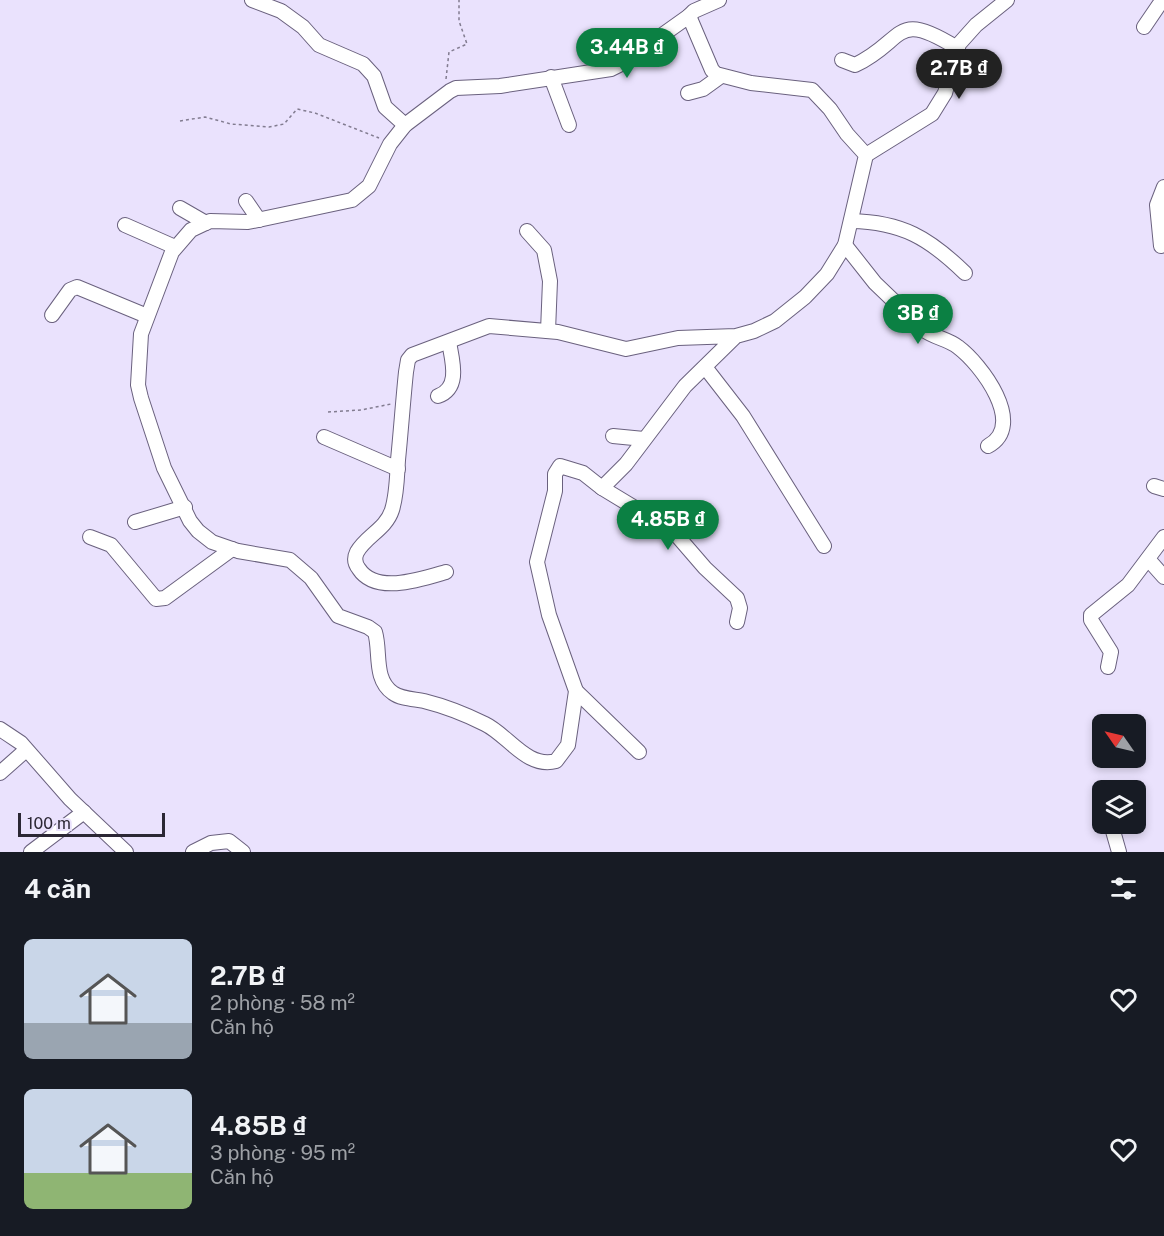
<!DOCTYPE html>
<html lang="vi">
<head>
<meta charset="utf-8">
<style>
  :root { --surface:#171b24; --page:#242831; --text:#f1f3f6; --muted:#9ea1a6; --accent:#0b8043 }
  body { margin:0; font-family:"Public Sans",sans-serif; background:var(--page); color:var(--text); height:100vh; display:flex; flex-direction:column; font-size:22px; white-space:nowrap }
  * { box-sizing:border-box; margin:0 }
  p { font-size:20px; color:var(--muted) }
  .icon { flex:none; width:33px; height:33px; fill:none; stroke:currentColor; stroke-width:2; stroke-linecap:round; stroke-linejoin:round }
  .map { position:relative; height:852px; overflow:hidden }
  .panel { display:flex; flex-direction:column; background:var(--surface); flex:1 }
  .panel>* { flex:none }
  .needle { width:39px; rotate:304deg }
  .fabs { position:absolute; left:1092px; top:714px; display:grid; gap:12px }
  .fabs a { display:grid; place-items:center; width:54px; height:54px; border-radius:9px; background:var(--surface); box-shadow:0 3px 9px #0003; font-size:30px }
  .scale { position:absolute; left:18px; bottom:15px; width:147px; box-sizing:border-box; padding-left:6px; border:3px solid #2b2734; border-top:0; font-size:16px; line-height:21px; white-space:nowrap; color:#2b2734; -webkit-text-stroke:4px #eae2fd; paint-order:stroke }
  .price { position:absolute; translate:-50% -51px; padding:0 14px; border-radius:21px; background:var(--accent); color:#fff; font-size:20px; line-height:39px; filter:drop-shadow(0 2px 3px #0008) }
  .price::after { content:''; position:absolute; left:50%; top:36px; width:18px; height:14px; margin-left:-9px; background:inherit; clip-path:polygon(0 0,100% 0,50% 100%) }
  .price.on { background:#222; color:#fff }
  ul { padding:0; list-style:none }
  li { display:flex; align-items:center; gap:18px; height:150px; padding:0 24px }
  li span { display:grid; place-items:center; flex:none; width:168px; height:120px; border-radius:9px; color:#555 }
  li>.icon { margin-inline-start:auto }
  span .icon { width:72px; height:72px; fill:#fffc; stroke-width:1 }
  li b { font-size:26px }
  h2 { display:flex; justify-content:space-between; align-items:center; height:72px; padding:0 24px; font-size:26px }
  .map>svg:first-child { display:block }
  .lines { fill:none; stroke-linecap:round; stroke-linejoin:round }
  .minor-casing { stroke:#6a617e; stroke-width:16 }
  .path { stroke:#827c90; stroke-width:1.5; stroke-dasharray:3 3; stroke-linecap:butt }
  .minor { stroke:#fff; stroke-width:14 }
</style>
</head>
<body>
<div class="map">
<svg width="1164" height="852" viewBox="0 0 1164 852">
  <rect width="100%" height="100%" fill="#eae2fd"/>
  <g class="lines">
    <defs>
      <g id="minor">
        <path d="M252,0L281,11L303,27L319,45L363,64L374,76L385,107L405,125"/>
        <path d="M689,16L694,11L719,0"/>
        <path d="M1144,27L1159,5"/>
        <path d="M842,60L855,65C906,41 893,8 957,48"/>
        <path d="M551,77L569,125"/>
        <path d="M688,93L703,89L721,76"/>
        <path d="M866,155L932,114L945,93L959,44L976,25L1007,0"/>
        <path d="M246,201L259,220"/>
        <path d="M180,208L206,223"/>
        <path d="M851,221C902,222 929,238 965,273"/>
        <path d="M125,225L175,247"/>
        <path d="M527,231L544,250L550,281L548,331"/>
        <path d="M845,245L875,283L924,330C935,338 948,339 958,347C981,364 1027,425 988,446"/>
        <path d="M1161,246L1157,205L1164,187"/>
        <path d="M52,315L70,290L77,287L147,316"/>
        <path d="M705,367L743,416L824,546"/>
        <path d="M438,396C461,388 452,360 449,342"/>
        <path d="M613,436L644,439"/>
        <path d="M324,437L398,469"/>
        <path d="M1154,486L1164,489"/>
        <path d="M602,488L673,531L705,568L737,598L740,608L737,622"/>
        <path d="M135,522L185,507"/>
        <path d="M673,531L700,529"/>
        <path d="M90,537L111,545L156,599L165,598L232,549"/>
        <path d="M1148,559L1164,577"/>
        <path d="M446,572C422,579 376,595 359,569C355,564 354,558 357,552C366,536 386,529 392,510C397,494 397,476 398,460C401,430 403,401 406,372L408,360L412,355L489,326L558,332L626,349L678,338L736,336L754,331L775,321L805,297L827,274L845,245L866,155L847,134L830,109L812,90L751,83L716,74L712,70L689,16L623,63L611,69L500,86L456,88L450,91L405,125L390,144L369,186L352,200L248,222L210,221L191,230L172,252L141,334L138,385L141,398L164,468L190,521L198,531L212,542L238,551L290,560L311,578L338,616L368,627L375,632C381,652 373,679 393,693C401,699 414,699 424,701C444,706 467,715 485,724C508,735 527,769 556,761L568,745L576,691L549,615L537,562L555,491V474L560,466L583,473L602,488L626,464L685,386L736,336"/>
        <path d="M1108,667L1111,652L1091,620V615L1128,585L1164,537"/>
        <path d="M576,691L639,752"/>
        <path d="M0,729L21,743L70,799L126,852"/>
        <path d="M0,773L26,750"/>
        <path d="M1111,824L1119,852"/>
        <path d="M31,852L84,812"/>
        <path d="M193,852L211,843L229,841L243,852"/>
      </g>
    </defs>
    <use href="#minor" class="minor-casing"/>
    <g class="path">
      <path d="M446,79L449,52L467,44L459,21V0"/>
      <path d="M180,121L205,117L231,124L269,127L284,124L297,109L315,113L379,138"/>
      <path d="M328,412L361,410L391,404"/>
    </g>
    <use href="#minor" class="minor"/>
  </g>
</svg>
<div class="fabs">
<a><svg class="needle" viewBox="-14 -14 28 28"><path d="M0-13l5 13h-10z" fill="#e53935"/><path d="M0 13l5-13h-10z" fill="#9ea1a6"/></svg></a>
<a><svg class="icon" aria-label="layers" viewBox="0 0 24 24"><path d="M12 4l9 5-9 5-9-5zM3 14l9 5 9-5"/></svg></a>
</div>
<div class="scale">100 m</div>
<b class="price" style="left:627px;top:79px">3.44B ₫</b>
<b class="price on" style="left:959px;top:100px">2.7B ₫</b>
<b class="price" style="left:918px;top:345px">3B ₫</b>
<b class="price" style="left:668px;top:551px">4.85B ₫</b>
</div>
<section class="panel">
<h2>4 căn<svg class="icon" aria-label="filters" viewBox="0 0 24 24"><path d="M4 7h16M4 17h16"/><circle cx="9" cy="7" r="2"/><circle cx="15" cy="17" r="2"/></svg></h2>
<ul>
<li><span style="background:linear-gradient(#c9d6e8 70%,#9aa5b1 0)"><svg class="icon" aria-label="home" viewBox="0 0 24 24"><path d="M3 11l9-7 9 7M6 9v11h12V9"/></svg></span><div><b>2.7B ₫</b><p>2 phòng · 58 m²</p><p>Căn hộ</p></div><svg class="icon" aria-label="heart" viewBox="0 0 24 24"><path d="M12 20l-8-8c-3-5 5-10 8-4 3-6 11-1 8 4z"/></svg></li>
<li><span style="background:linear-gradient(#c9d6e8 70%,#8fb573 0)"><svg class="icon" aria-label="home" viewBox="0 0 24 24"><path d="M3 11l9-7 9 7M6 9v11h12V9"/></svg></span><div><b>4.85B ₫</b><p>3 phòng · 95 m²</p><p>Căn hộ</p></div><svg class="icon" aria-label="heart" viewBox="0 0 24 24"><path d="M12 20l-8-8c-3-5 5-10 8-4 3-6 11-1 8 4z"/></svg></li>
</ul>
</section>
</body>
</html>
